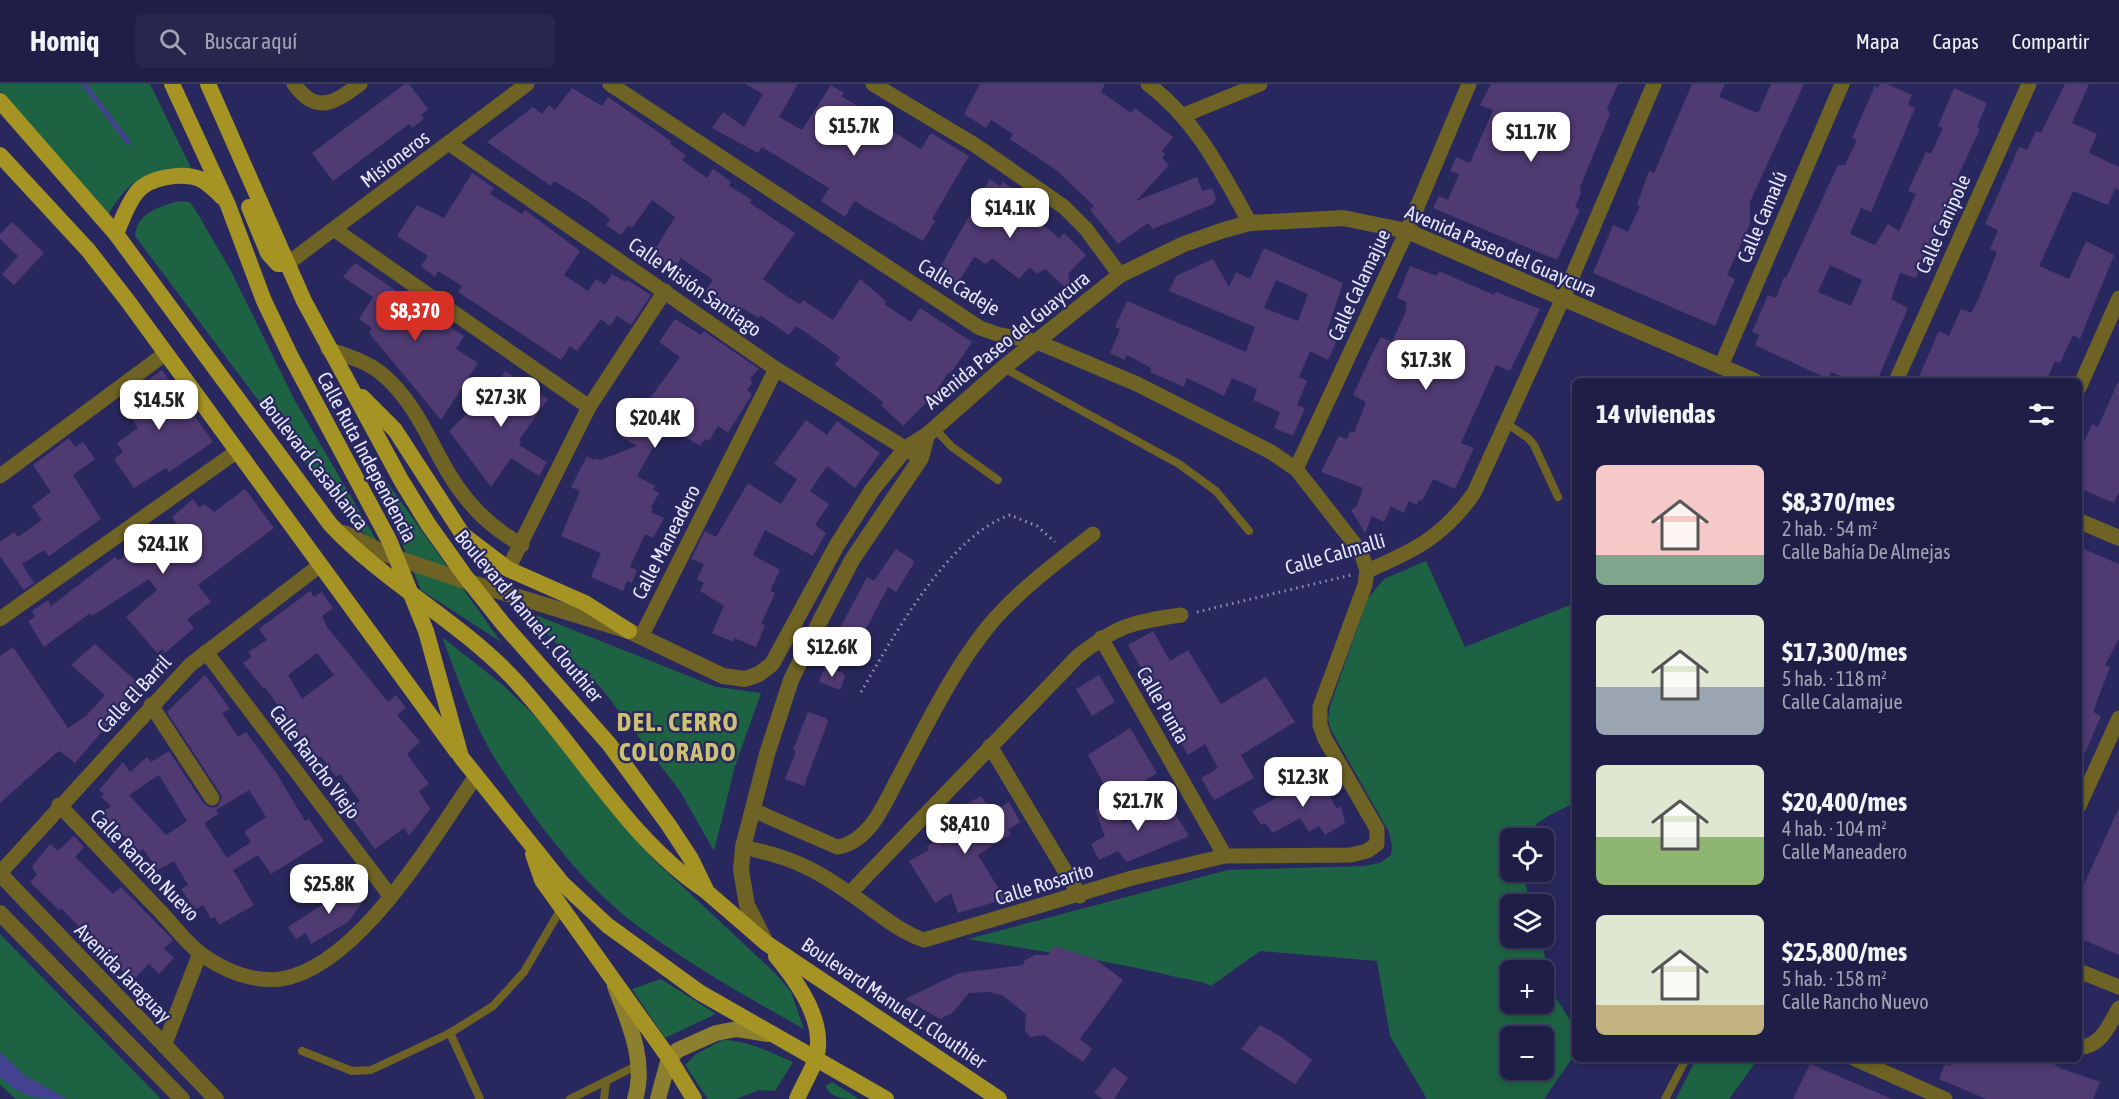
<!DOCTYPE html>
<html lang="es">
<head>
<meta charset="utf-8">
<style>
  :root { --surface:#1f1e46; --page:#27274d; --text:#f1f3f6; --muted:#a1a2b3; --line:#3c3c5f; --accent:#d93025 }
  body { margin:0; font-family:"Asap Condensed",sans-serif; background:var(--page); color:var(--text); height:100vh; display:flex; flex-direction:column; font-size:22px; white-space:nowrap }
  * { box-sizing:border-box; margin:0 }
  p { font-size:20px; color:var(--muted) }
  .icon { flex:none; width:33px; height:33px; fill:none; stroke:currentColor; stroke-width:2; stroke-linecap:round; stroke-linejoin:round }
  .map { position:relative; flex:1; overflow:hidden }
  .sheet { position:absolute; left:1572px; top:294px; width:510px; height:684px; display:flex; flex-direction:column; background:var(--surface); border-radius:9px; box-shadow:0 3px 9px #0003,0 0 0 2px var(--line) }
  .sheet>* { flex:none }
  .buttons { position:absolute; left:1500px; top:744px; display:grid; gap:12px }
  .buttons a { display:grid; place-items:center; width:54px; height:54px; border-radius:9px; background:var(--surface); box-shadow:0 3px 9px #0003,0 0 0 2px var(--line); font-size:30px }
  .price { position:absolute; translate:-50% -51px; padding:0 14px; border-radius:12px; background:#fff; color:#222; font-size:20px; line-height:39px; filter:drop-shadow(0 2px 3px #0008) }
  .price::after { content:''; position:absolute; left:50%; top:36px; width:18px; height:14px; margin-left:-9px; background:inherit; clip-path:polygon(0 0,100% 0,50% 100%) }
  .price.on { background:var(--accent); color:#fff }
  ul { padding:0; list-style:none }
  li { display:flex; align-items:center; gap:18px; height:150px; padding:0 24px }
  li span { display:grid; place-items:center; flex:none; width:168px; height:120px; border-radius:9px; color:#555 }
  li>.icon { margin-inline-start:auto }
  span .icon { width:72px; height:72px; fill:#fffc; stroke-width:1 }
  li b { font-size:26px }
  h2 { display:flex; justify-content:space-between; align-items:center; height:72px; padding:0 24px; font-size:26px }
  header { display:flex; align-items:center; gap:36px; box-sizing:border-box; height:84px; padding:0 30px; background:var(--surface); border-bottom:2px solid var(--line) }
  header strong { font-size:28px }
  nav { display:flex; gap:33px; margin-inline-start:auto; font-size:21px }
  .search { width:420px; height:54px; background:var(--page); display:flex; align-items:center; gap:15px; box-sizing:border-box; padding:0 21px; border-radius:9px; color:var(--muted); font-size:22px }
  .map>svg:first-child { display:block }
  .green { fill:#1d6343; fill-rule:evenodd }
  .water { fill:#434291 }
  .lines { fill:none; stroke-linecap:round; stroke-linejoin:round }
  .stream { stroke:#434291; stroke-width:5 }
  .building { fill:#4f3a72; fill-rule:evenodd }
  .path { stroke:#9091b5; stroke-width:3; stroke-dasharray:1.5 4.5; stroke-linecap:butt }
  .service { stroke:#6e6324; stroke-width:8 }
  .minor { stroke:#6e6324; stroke-width:15 }
  .tertiary { stroke:#6e6324; stroke-width:16 }
  .secondary { stroke:#8c7f2e; stroke-width:16 }
  .primary { stroke:#a59323; stroke-width:16 }
  .labels { text-anchor:middle; stroke-width:4.5; stroke-linejoin:round; paint-order:stroke }
  .street-label { font-size:20px; fill:#e4e7fc; stroke:#29285e }
  .district-label { font-size:26px; font-weight:bold; letter-spacing:1.5px; fill:#cec173; stroke:#29285e }
</style>
</head>
<body>
<header>
<strong>Homiq</strong>
<div class="search"><svg class="icon" aria-label="search" viewBox="0 0 24 24"><circle cx="10" cy="10" r="6"/><path d="M15 15l6 6"/></svg>Buscar aquí</div>
<nav><a>Mapa</a><a>Capas</a><a>Compartir</a></nav>
</header>
<div class="map">
<svg width="2119" height="1015" viewBox="0 0 2119 1015">
  <rect width="100%" height="100%" fill="#29285e"/>
  <g class="green">
    <path d="M0,0H150L193,88C145,92 135,87 108,131L0,7Z"/>
    <path d="M179,117L190,118L196,127L231,187L294,315L381,464L346,433L135,152C137,129 158,123 179,117Z"/>
    <path d="M364,366L501,558L421,506Z"/>
    <path d="M1426,477L1465,563L1575,519V719C1557,727 1535,736 1525,754H1510V788H1522L1531,820H1510V854H1540L1556,914L1575,944V970L1544,1015H1427L1390,952L1377,877L1260,867L1211,902C1199,896 1189,896 1176,893C1108,876 1037,867 968,855L1228,786L1364,782L1380,779L1391,771L1392,761L1389,748L1331,646L1328,635L1330,622L1368,514L1384,495ZM1510,886H1544V920H1510ZM1510,952H1544V986H1510Z"/>
    <path d="M523,526L716,603L761,609L735,682L714,767L680,707L602,605Z"/>
    <path d="M442,553L504,602L537,634L653,775L775,889L791,908L804,945C745,912 685,878 631,837C578,795 533,734 497,678C473,640 458,595 442,553Z"/>
    <path d="M0,850L161,1015H16L0,1001Z"/>
    <path d="M661,895L716,930L665,954L632,905Z"/>
    <path d="M723,956C749,957 770,968 793,978L775,1007L759,1006L736,1015H708L685,981L696,970Z"/>
    <path d="M1696,975H1758L1729,1015H1676Z"/>
    <path d="M832,998L859,1015C844,1015 832,1015 825,1002Z"/>
  </g>
  <path class="water" d="M0,968L24,991L67,1015C36,1015 24,1015 0,993Z"/>
  <g class="lines">
    <path class="stream" d="M84,0L128,58"/>
  </g>
  <g class="building">
    <path d="M405,0H409L428,25L421,31L424,35L412,44L409,40L333,97L312,69Z"/>
    <path d="M745,0H798L779,33L802,46L831,1L844,9L841,12L873,31L871,34L921,65L931,49L969,72L932,135L935,137L923,157L854,117L845,133L821,117L829,104L762,63L758,69L712,44L723,28L744,43L763,10Z"/>
    <path d="M980,0H1105L1101,8L1131,29L1135,24L1173,53L1162,67L1165,70L1162,74L1169,81L1136,117L1197,93L1202,107L1212,104L1216,114L1213,120L1153,145L1148,139L1118,160L1090,126L1094,122L1056,86L1010,55L1013,50L991,36L986,44L964,30Z"/>
    <path d="M1491,0H1618L1607,25L1610,30L1580,103L1581,109L1575,123L1580,126L1557,176L1433,124L1439,112L1448,116L1459,90L1450,87L1456,73L1470,79L1493,26L1480,21Z"/>
    <path d="M1692,0H1725L1719,13L1758,29L1771,0H1804L1750,118V140L1727,191L1735,195L1715,242L1593,189L1613,141L1628,148L1640,122L1637,121L1649,87L1654,89Z"/>
    <path d="M1880,0H1887L1912,11L1908,21L1915,24L1871,128L1861,124L1850,150L1875,161L1888,140L1899,147L1916,110L1908,107L1926,68L1931,70L1943,44L1938,42L1954,4L1987,19L1977,43L1980,45L1957,94L1963,97L1951,126L1947,124L1916,194L1900,189L1891,215L1908,224L1877,297H1852L1831,288L1828,295L1755,261L1759,251L1752,248L1768,211L1776,214L1784,193L1786,194L1838,81H1845L1857,56L1852,54L1875,2L1878,4ZM1830,181L1862,196L1851,222L1818,208Z"/>
    <path d="M2065,0H2089L2072,39L2097,50L2089,69L2119,83V106L2115,104L2108,121L2073,107L2039,182L2069,195L2086,157L2114,171L2080,255L2073,251L2060,279L2055,277L2046,297H1917L1939,247L1949,252L1961,225L1971,229L1978,216L1997,168L1990,165L1998,146L1985,140L2019,63L2027,66L2036,47L2041,49Z"/>
    <path d="M572,4L602,22L608,13L671,57L670,60L686,71L682,76L707,94L713,85L731,98L729,102L752,116L750,119L795,149L763,195L789,214L800,220L803,216L833,236L860,195L886,217L884,220L911,238L920,224L972,258L950,290L948,289L933,312L903,342L881,321L883,318L835,281L840,273L811,252L796,242L789,251L760,231L759,234L740,223L736,229L705,208L713,196L681,174L673,187L651,172L675,133L652,116L632,144L628,142L621,151L606,141L610,135L589,118L554,97L551,102L487,58L533,23L542,30L549,21L555,26Z"/>
    <path d="M472,89L494,104L490,110L522,130L525,126L580,167L564,191L588,207L596,195L605,201L612,190L625,198L627,196L651,211L631,241L617,232L610,242L601,235L577,267L570,262L561,276L458,208L462,202L438,187L435,193L421,182L428,172L397,152L417,121L444,134Z"/>
    <path d="M990,95L1000,102L1003,98L1040,124L1033,133L1059,154L1064,149L1086,171L1068,190L1072,209L1045,185L1037,190L1030,183L1019,195L992,174L986,180L974,173L956,202L937,189Z"/>
    <path d="M12,138L44,169L14,201L2,190L18,172L0,155V150Z"/>
    <path d="M1264,164L1343,199L1327,247L1339,252L1328,276L1310,267L1299,293L1307,297L1297,321L1305,324L1293,352L1274,344L1280,328L1253,316L1257,305L1232,294L1224,312L1187,294L1184,303L1150,288L1151,284L1127,271L1125,276L1110,269L1120,245L1115,243L1127,217L1246,268L1255,243L1169,207L1176,192L1213,175L1229,203L1236,188L1250,195ZM1276,196L1308,210L1298,237L1264,224Z"/>
    <path d="M355,179L464,252L456,265L478,279L441,336L369,249L372,244L359,235L373,213L343,193Z"/>
    <path d="M1410,182L1437,192L1439,187L1494,211L1496,208L1540,225L1510,287L1496,281L1461,359L1474,364L1455,405L1433,395L1422,417L1419,416L1417,421L1409,417L1404,429L1391,422L1384,438L1372,432L1365,449L1351,426L1357,422L1363,404L1321,388L1339,352L1347,355L1350,347L1354,349L1366,318L1353,311L1371,272L1381,253L1392,258L1407,225L1405,224L1407,218L1397,214Z"/>
    <path d="M675,235L701,251L704,247L759,285L750,294L752,299L747,306L752,310L728,349L718,342L709,357L705,355L700,362L666,341L637,392L655,402L653,406L659,409L651,423L653,424L651,428L664,434L653,454L645,450L630,483L637,486L632,499L627,497L623,507L591,493L601,469L561,452L580,407L571,403L587,372L594,376L596,374L600,376L637,362L620,352L623,348L620,346L638,316L646,320L680,273L659,258Z"/>
    <path d="M162,286L213,358L169,388L166,384L134,404L114,375L123,368L117,359L138,344L120,317Z"/>
    <path d="M505,287L548,315L519,356L521,358L519,361L547,378L539,392L511,374L491,403L449,347L493,305Z"/>
    <path d="M2119,296V408L2114,419L2079,404V368L2092,340L2098,343Z"/>
    <path d="M806,336L827,351L837,337L880,369L855,404L827,382L810,407L829,420L815,441L826,449L813,472L765,446L753,471L780,486L770,507L775,509L761,540L765,541L756,563L734,554L733,558L712,549L724,522L700,507L704,499L697,495L704,480L691,475L705,447L716,453L748,399L781,420L797,395L774,380Z"/>
    <path d="M69,354L75,363L83,358L95,375L73,391L101,435L49,472L44,466L22,480L34,499L24,506L0,472V458L14,448L18,453L42,436L32,422L51,408L33,381Z"/>
    <path d="M245,405L274,444L198,501L211,518L187,535L194,544L165,569L162,565L157,569L126,533L157,506L149,495L92,532L90,529L44,563L28,537L35,533L32,527L48,516L51,522L115,473L118,477L136,464L147,478L173,460L170,456L181,447L172,433L193,415L199,424L204,420L214,428Z"/>
    <path d="M2079,463L2119,480V555L2105,581L2110,583L2093,628L2101,632L2079,682Z"/>
    <path d="M896,465L913,476L914,479L896,508L888,503L857,562L836,552L867,493L874,497Z"/>
    <path d="M310,507L314,513L322,508L333,524L322,532L327,543L388,618L396,611L406,624L397,631L420,658L407,670L429,700L419,707L430,725L409,752L404,744L375,765L346,726L360,717L340,690L336,693L321,672L311,678L282,633L284,631L265,603L263,604L243,579L252,573L248,568L267,556L259,545ZM317,569L334,591L302,615L288,591Z"/>
    <path d="M1153,547L1170,577L1188,566L1221,620L1266,593L1295,638L1241,671L1254,694L1214,716L1201,694L1218,684L1205,660L1188,671L1142,592L1145,591L1128,561Z"/>
    <path d="M95,560L141,602L75,679L60,667L56,669L0,719V572L13,563L68,644L86,632L105,611L71,581Z"/>
    <path d="M825,582L843,589L845,593L840,606L819,598Z"/>
    <path d="M205,591L230,625L222,629L238,653L246,648L277,690L305,737L309,735L324,757L271,790L258,771L233,786L254,821L219,841L215,833L211,835L203,821L196,825L190,818L181,805L188,801L174,777L158,786L143,765L140,767L101,729L111,722L101,713L104,710L99,706L123,678L130,688L147,673L151,678L169,667L204,720L212,724L218,722L222,714L220,709L167,628ZM159,691L187,737L166,751L129,711ZM249,706L266,733L244,748L251,758L227,774L204,739L218,730L216,726Z"/>
    <path d="M1099,591L1115,618L1092,632L1076,605Z"/>
    <path d="M808,628L826,634L828,638L804,702L785,695L796,667L793,666Z"/>
    <path d="M1130,644L1157,689L1113,717L1088,671Z"/>
    <path d="M1316,687L1337,725L1341,722L1345,739L1325,751L1319,742L1309,748L1300,734L1273,749L1265,739L1261,741L1252,727L1287,708Z"/>
    <path d="M981,712L992,728L1009,718L1020,738L1008,746L1011,750L978,771L1005,815L958,829L951,809L935,819L909,777L929,766L927,762L936,757L931,749L948,730Z"/>
    <path d="M1166,715L1189,752L1127,778L1118,767L1099,776L1091,760L1105,752L1095,726L1110,717L1124,739Z"/>
    <path d="M2119,724V871L2079,854V811Z"/>
    <path d="M74,752L84,763L75,773L113,810L121,803L173,856L164,865L174,874L159,890L149,880L132,897L61,824L59,826L30,798L37,791L32,782L50,760L58,767Z"/>
    <path d="M355,799L366,814L348,838L311,860L306,849L296,855L288,843Z"/>
    <path d="M1054,862L1095,875L1123,896L1080,955L1092,965L1083,978L1044,951L1030,953L1025,946L1026,930L1002,911L989,908L969,909L952,929L940,935L905,915L959,889L1023,881L1025,876L1035,871H1048Z"/>
    <path d="M1260,941L1280,952L1312,976L1295,1000L1241,965Z"/>
    <path d="M1953,975H2046L2060,984L2100,998L2093,1015H1986L1939,995L1945,980L1950,982Z"/>
    <path d="M1810,980L1892,1015H1793Z"/>
    <path d="M1114,983L1128,994L1114,1015H1103L1094,1009Z"/>
  </g>
  <g class="lines">
    <g class="path">
      <path d="M1197,528L1351,491"/>
      <path d="M861,608C893,553 948,452 1010,431L1037,442L1055,458"/>
    </g>
    <g class="service">
      <path d="M1004,284L1179,380L1216,407L1249,447"/>
      <path d="M1506,339L1528,354L1534,361L1558,413"/>
      <path d="M935,345L952,363L998,396"/>
      <path d="M302,967L352,987L371,986L450,949"/>
      <path d="M480,1015L450,949L493,922L524,888L562,823"/>
      <path d="M570,1015L638,981"/>
      <path d="M604,1015L606,998"/>
      <path d="M1665,1015L1686,975"/>
    </g>
    <g class="minor">
      <path d="M294,0C316,31 334,19 360,0"/>
      <path d="M610,0L980,244L1000,251L1035,257L1137,300L1271,368L1296,385L1361,468L1367,487L1365,501L1320,623V641L1325,655L1377,745V760L1367,767L1351,771L1225,772L1132,794L924,856C895,846 874,825 849,809C811,782 788,773 743,763"/>
      <path d="M873,0L975,61L1064,123L1086,145L1120,191"/>
      <path d="M1148,0C1196,36 1221,87 1250,139"/>
      <path d="M1184,31L1260,0"/>
      <path d="M450,60L776,285L916,371"/>
      <path d="M335,146L589,323"/>
      <path d="M287,180L527,0"/>
      <path d="M328,265C346,272 367,277 382,290C409,312 425,346 441,376C461,413 485,441 522,461"/>
      <path d="M1721,282L1842,0"/>
      <path d="M1896,297L2029,0"/>
      <path d="M2079,304L2119,214"/>
      <path d="M1296,385L1407,147L1469,0"/>
      <path d="M0,392L166,269"/>
      <path d="M508,485L589,323L665,207"/>
      <path d="M1367,487C1414,467 1444,452 1474,409L1563,214L1654,0"/>
      <path d="M0,535L236,368"/>
      <path d="M641,553L776,285"/>
      <path d="M1101,554L1225,772"/>
      <path d="M206,568L391,813"/>
      <path d="M151,621L212,714"/>
      <path d="M990,662L1080,812"/>
      <path d="M59,721C92,755 124,790 157,824C171,838 185,858 201,870C223,886 253,899 281,895C359,883 433,753 476,692"/>
      <path d="M2079,722L2119,634"/>
      <path d="M753,726L837,763C868,759 883,723 896,698C924,647 950,590 987,544C1014,510 1058,477 1093,450"/>
      <path d="M0,789L190,581L319,482"/>
      <path d="M850,809L1078,572C1118,541 1132,538 1181,531"/>
      <path d="M2079,887L2119,903"/>
      <path d="M164,962L200,869"/>
      <path d="M2079,963C2101,963 2109,941 2119,924"/>
      <path d="M1855,975L1945,1015"/>
    </g>
    <g class="tertiary">
      <path d="M2079,437L2119,454"/>
      <path d="M344,449L388,471L456,494L629,547L723,592L745,595L759,590L772,580L837,461L872,406L906,364L927,351L1003,284L1120,191L1184,160L1224,146L1250,139L1343,134L1407,147L1755,297"/>
      <path d="M0,790L216,1015"/>
      <path d="M0,829L182,1015"/>
      <path d="M766,859L747,821L741,786L743,763L767,670L791,596L820,537L852,476L921,374L927,351"/>
    </g>
    <g class="secondary">
      <path d="M615,902C628,937 647,977 635,1015"/>
      <path d="M658,1015L669,974L678,966L716,949L737,945L768,950"/>
    </g>
    <g class="primary">
      <path d="M172,0L228,121L264,217L290,271L389,456L426,547L461,673L562,799L607,841L699,908L886,1015"/>
      <path d="M208,0L304,217L401,396L428,440L465,492L504,541L609,660L668,740L691,775L707,808L766,859L999,1015"/>
      <path d="M0,17L116,150L330,440C384,498 456,535 511,592C577,661 626,754 706,807"/>
      <path d="M0,71L88,166L127,216L457,668"/>
      <path d="M249,123L268,169L278,180H286"/>
      <path d="M116,150C122,136 127,120 137,108C149,93 183,88 200,95C210,100 215,106 222,113"/>
      <path d="M362,313L395,346L463,451L508,485L585,519L629,547"/>
      <path d="M533,770L542,796L669,974L694,1015"/>
      <path d="M776,872C798,899 828,940 815,977C810,990 802,1003 797,1015"/>
    </g>
  </g>
  <g class="labels">
    <g class="street-label">
      <text transform="translate(395 75) rotate(-37)" y="7">Misioneros</text>
      <text transform="translate(1762 133) rotate(-67)" y="7">Calle Camalú</text>
      <text transform="translate(1943 140) rotate(-66)" y="7">Calle Canipole</text>
      <text transform="translate(1501 167) rotate(23)" y="7">Avenida Paseo del Guaycura</text>
      <text transform="translate(1359 201) rotate(-65)" y="7">Calle Calamajue</text>
      <text transform="translate(695 203) rotate(35)" y="7">Calle Misión Santiago</text>
      <text transform="translate(959 203) rotate(31)" y="7">Calle Cadeje</text>
      <text transform="translate(1007 256) rotate(-39)" y="7">Avenida Paseo del Guaycura</text>
      <text transform="translate(367 373) rotate(62)" y="7">Calle Ruta Independencia</text>
      <text transform="translate(314 379) rotate(52)" y="7">Boulevard Casablanca</text>
      <text transform="translate(666 458) rotate(-63)" y="7">Calle Maneadero</text>
      <text transform="translate(1335 470) rotate(-16)" y="7">Calle Calmalli</text>
      <text transform="translate(529 532) rotate(50)" y="7">Boulevard Manuel J. Clouthier</text>
      <text transform="translate(134 610) rotate(-47)" y="7">Calle El Barril</text>
      <text transform="translate(1163 621) rotate(60)" y="7">Calle Punta</text>
      <text transform="translate(315 678) rotate(53)" y="7">Calle Rancho Viejo</text>
      <text transform="translate(145 781) rotate(46)" y="7">Calle Rancho Nuevo</text>
      <text transform="translate(1044 800) rotate(-17)" y="7">Calle Rosarito</text>
      <text transform="translate(123 889) rotate(46)" y="7">Avenida Jaraguay</text>
      <text transform="translate(894 919) rotate(34)" y="7">Boulevard Manuel J. Clouthier</text>
    </g>
    <g class="district-label">
      <text x="678" y="647">DEL. CERRO<tspan x="678" dy="30">COLORADO</tspan></text>
    </g>
  </g>
</svg>
<div class="buttons">
<a><svg class="icon" aria-label="locate" viewBox="0 0 24 24"><circle cx="12" cy="12" r="6"/><path d="M12 2v4M12 18v4M2 12h4M18 12h4"/></svg></a>
<a><svg class="icon" aria-label="layers" viewBox="0 0 24 24"><path d="M12 4l9 5-9 5-9-5zM3 14l9 5 9-5"/></svg></a>
<a>+</a>
<a>−</a>
</div>
<b class="price" style="left:854px;top:73px">$15.7K</b>
<b class="price" style="left:1531px;top:79px">$11.7K</b>
<b class="price" style="left:1010px;top:155px">$14.1K</b>
<b class="price on" style="left:415px;top:258px">$8,370</b>
<b class="price" style="left:1426px;top:307px">$17.3K</b>
<b class="price" style="left:501px;top:344px">$27.3K</b>
<b class="price" style="left:159px;top:347px">$14.5K</b>
<b class="price" style="left:655px;top:365px">$20.4K</b>
<b class="price" style="left:163px;top:491px">$24.1K</b>
<b class="price" style="left:832px;top:594px">$12.6K</b>
<b class="price" style="left:1303px;top:724px">$12.3K</b>
<b class="price" style="left:1138px;top:748px">$21.7K</b>
<b class="price" style="left:965px;top:771px">$8,410</b>
<b class="price" style="left:329px;top:831px">$25.8K</b>
<section class="sheet">
<h2>14 viviendas<svg class="icon" aria-label="filters" viewBox="0 0 24 24"><path d="M4 7h16M4 17h16"/><circle cx="9" cy="7" r="2"/><circle cx="15" cy="17" r="2"/></svg></h2>
<ul>
<li><span style="background:linear-gradient(#f6c9c9 75%,#7fa58c 0)"><svg class="icon" aria-label="home" viewBox="0 0 24 24"><path d="M3 11l9-7 9 7M6 9v11h12V9"/></svg></span><div><b>$8,370/mes</b><p>2 hab. · 54 m²</p><p>Calle Bahía De Almejas</p></div></li>
<li><span style="background:linear-gradient(#dfe7d0 60%,#9aa5b1 0)"><svg class="icon" aria-label="home" viewBox="0 0 24 24"><path d="M3 11l9-7 9 7M6 9v11h12V9"/></svg></span><div><b>$17,300/mes</b><p>5 hab. · 118 m²</p><p>Calle Calamajue</p></div></li>
<li><span style="background:linear-gradient(#dfe7d0 60%,#8fb573 0)"><svg class="icon" aria-label="home" viewBox="0 0 24 24"><path d="M3 11l9-7 9 7M6 9v11h12V9"/></svg></span><div><b>$20,400/mes</b><p>4 hab. · 104 m²</p><p>Calle Maneadero</p></div></li>
<li><span style="background:linear-gradient(#dfe7d0 75%,#c2b280 0)"><svg class="icon" aria-label="home" viewBox="0 0 24 24"><path d="M3 11l9-7 9 7M6 9v11h12V9"/></svg></span><div><b>$25,800/mes</b><p>5 hab. · 158 m²</p><p>Calle Rancho Nuevo</p></div></li>
</ul>
</section>
</div>
</body>
</html>
